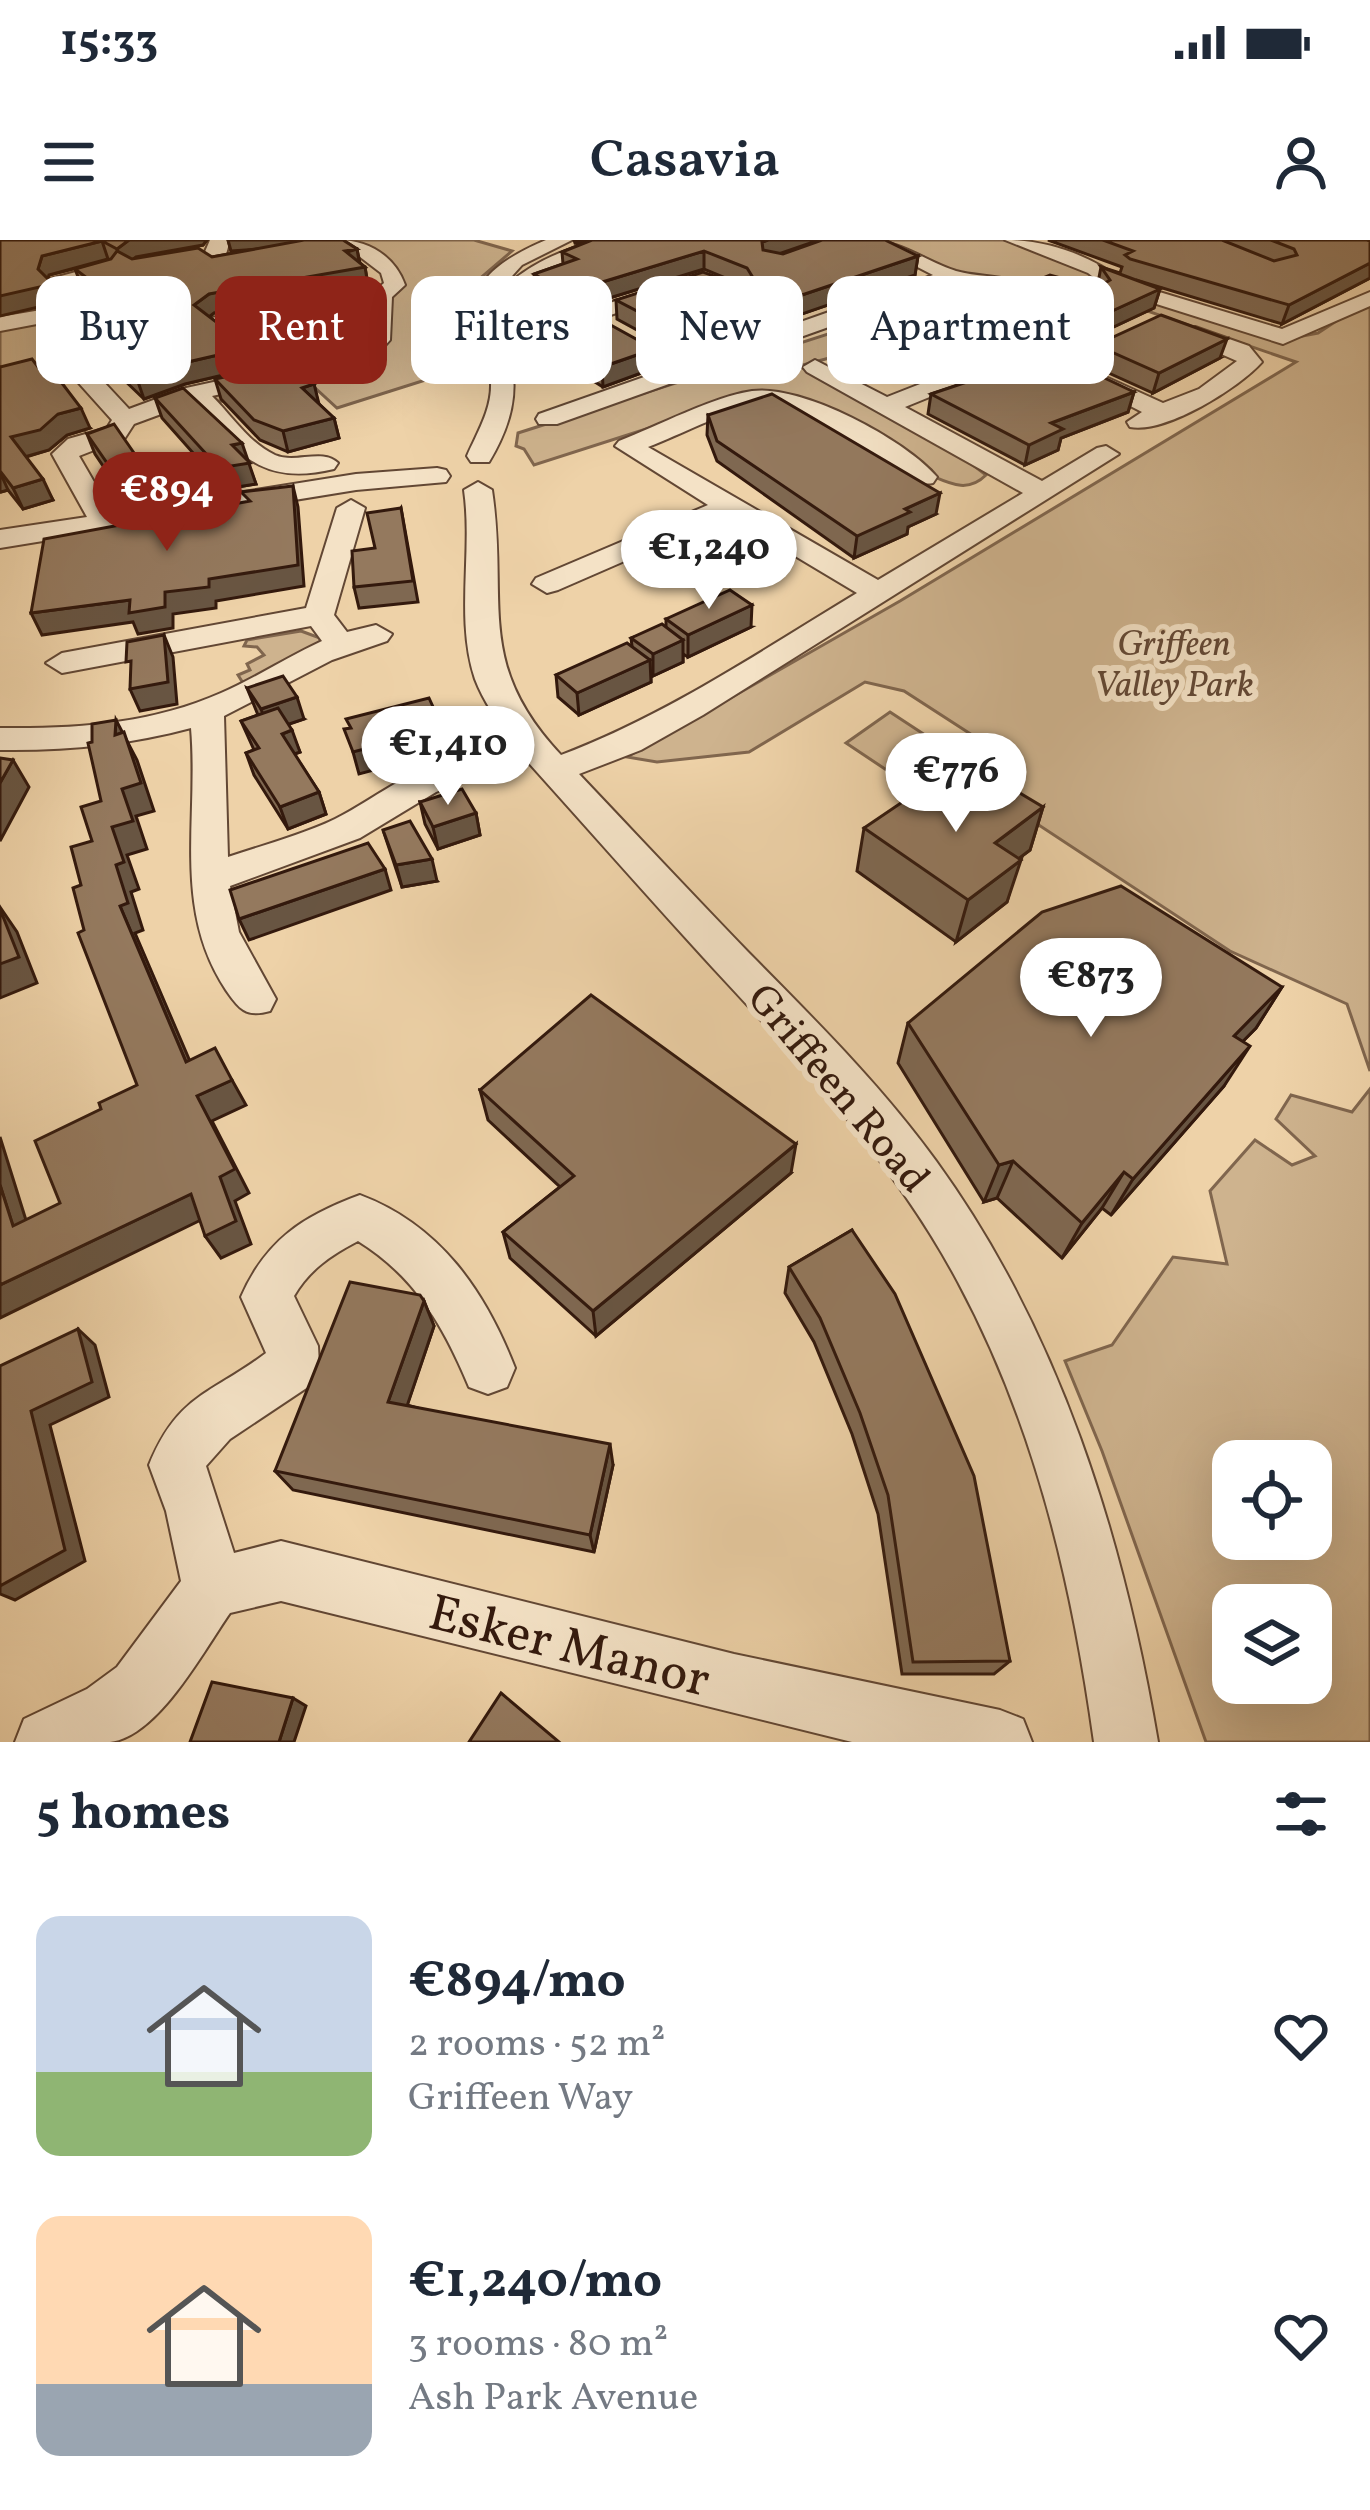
<!DOCTYPE html>
<html lang="en">
<head>
<meta charset="utf-8">
<style>
  :root { --surface:#fff; --page:#f2f2f3; --text:#1f2937; --muted:#747a83; --accent:#8f2418 }
  body { margin:0; font-family:Vollkorn,serif; background:var(--page); color:var(--text); height:100vh; display:flex; flex-direction:column; font-size:45px; white-space:nowrap }
  * { box-sizing:border-box; margin:0 }
  p { font-size:39px; color:var(--muted) }
  .icon { flex:none; width:66px; height:66px; fill:none; stroke:currentColor; stroke-width:2; stroke-linecap:round; stroke-linejoin:round }
  .map { position:relative; height:1502px; overflow:hidden }
  .sheet { display:flex; flex-direction:column; background:var(--surface); flex:1 }
  .sheet>* { flex:none }
  .hud { position:absolute; left:36px; top:36px; width:1299px; height:108px; display:flex; gap:24px }
  .fabs { position:absolute; left:1212px; top:1200px; display:grid; gap:24px }
  .fabs a { display:grid; place-items:center; width:120px; height:120px; border-radius:24px; background:var(--surface); box-shadow:0 12px 48px #0002; font-size:60px }
  .price { position:absolute; translate:-50% -102px; padding:0 27px; border-radius:42px; background:#fff; color:#222; font-size:39px; line-height:78px; filter:drop-shadow(0 3px 6px #0008) }
  .price::after { content:''; position:absolute; left:50%; top:72px; width:36px; height:27px; margin-left:-18px; background:inherit; clip-path:polygon(0 0,100% 0,50% 100%) }
  .price.on { background:var(--accent); color:#fff }
  ul { padding:0; list-style:none }
  li { display:flex; align-items:center; gap:36px; height:300px; padding:0 36px }
  li span { display:grid; place-items:center; flex:none; width:336px; height:240px; border-radius:24px; color:#555 }
  li>.icon { margin-inline-start:auto }
  span .icon { width:144px; height:144px; fill:#fffc; stroke-width:1 }
  li b { font-size:51px }
  h2 { display:flex; justify-content:space-between; align-items:center; height:144px; padding:0 36px; font-size:51px }
  .tag { padding:0 42px; border-radius:24px; background:var(--surface); box-shadow:0 12px 48px #0002; font-size:42px; line-height:108px }
  .tag.on { background:var(--accent); color:#fff }
  .status { display:flex; justify-content:space-between; align-items:center; height:84px; padding:0 60px; background:var(--surface); direction:ltr }
  .status svg { height:33px; fill:currentColor }
  header { display:flex; justify-content:space-between; align-items:center; height:156px; padding:0 36px; background:var(--surface); font-size:54px; font-weight:600 }
  .map>svg:first-child { display:block }
  .green { fill:#ceb38e; stroke:#80664e; stroke-width:3; fill-rule:evenodd }
  .lines { fill:none; stroke-linecap:round; stroke-linejoin:round }
  .minor-casing { stroke:#624734; stroke-width:4 }
  .minor { fill:#f4e2c6; fill-rule:evenodd }
  .wall { fill:#7f6851; stroke:#33190d; stroke-width:3 }
  .shaded-wall { fill:#685542; stroke:#33190d; stroke-width:3 }
  .building { fill:#94795e; stroke:#33190d; stroke-width:3 }
  .labels { text-anchor:middle; stroke-width:12; stroke-linejoin:round; paint-order:stroke }
  .far-park-label { font-size:36px; font-style:italic; fill:#624734; stroke:#f4e2c6 }
  .street-label { font-size:42px; fill:#33190d; stroke:#f4e2c6 }
  .near-street-label { font-size:51px; fill:#33190d; stroke:#f4e2c6 }
</style>
</head>
<body>
<div class="status"><b>15:33</b><svg viewBox="0 0 49 12"><path d="M0 12V9h3v3zM5 12V6h3v6zM10 12V3h3v9zM15 12V0h3v12zM26 1h20v11H26zM47 4h2v5h-2z"/></svg></div>
<header><svg class="icon" aria-label="menu" viewBox="0 0 24 24"><path d="M4 6h16M4 12h16M4 18h16"/></svg>Casavia<svg class="icon" aria-label="person" viewBox="0 0 24 24"><circle cx="12" cy="8" r="4"/><path d="M4 21q1-7 8-7t8 7"/></svg></header>
<div class="map">
<svg width="1370" height="1502" viewBox="0 0 1370 1502">
  <rect width="100%" height="100%" fill="#eed2a8"/>
  <filter id="stains"><feTurbulence type="fractalNoise" baseFrequency=".00167" numOctaves="4"/><feColorMatrix values="0 0 0 0 .2 0 0 0 0 .09 0 0 0 0 .02 0 0 0 .5 -.17"/></filter>
  <radialGradient id="worn" r=".72"><stop offset=".6" stop-color="#630" stop-opacity="0"/><stop offset="1" stop-color="#630" stop-opacity=".3"/></radialGradient>
  <g class="green">
    <path d="M356,0H474L512,11L463,53L461,80L476,124L337,168L314,147C279,145 241,167 209,160L213,153L377,115C403,75 392,28 356,0Z"/>
    <path d="M883,0H1008L1086,29L1103,44L1282,100L1318,93L1353,70L1370,66V831L1347,764L1230,711L966,537L1000,513L904,451L865,442L749,512L657,522L627,517L900,361L1296,122L1063,42L1030,38L1032,42C978,51 931,19 883,0Z"/>
    <path d="M915,66L936,71L934,82L905,98L799,126L952,209L986,235C968,253 951,244 930,235L931,230L914,220C851,206 831,150 752,155L534,225L524,209L516,206L518,193L748,120L759,121L775,111Z"/>
    <path d="M44,80L67,101L59,107V120L0,132V88Z"/>
    <path d="M301,391L320,398V403L243,443L238,435L250,430L247,424L264,415L257,407L244,406L247,400Z"/>
    <path d="M890,472L954,514L909,545L846,503Z"/>
    <path d="M1370,849V1502H1206L1102,1211L1065,1121L1112,1105L1173,1017L1227,1024L1210,951L1255,900L1292,925L1315,916L1276,879L1291,855L1352,872ZM1233,1221H1311V1299H1233ZM1233,1365H1311V1443H1233Z"/>
  </g>
  <g class="lines">
    <defs>
      <g id="minor">
        <path d="M210,0H230L225,18L262,13L272,19L262,25L209,29L204,14Z"/>
        <path d="M338,0C368,0 395,16 405,45L392,57L390,100L371,121L212,156C232,176 249,203 275,215C296,224 322,208 338,223L334,229C259,247 238,211 191,163L134,184L125,198L79,216L112,273L356,234L437,228L446,230L450,236L446,242L356,250L0,308V290L87,277L52,214L68,199L107,188L112,180L59,121V111H75L129,169L186,148L355,111L368,98L370,55L384,43L381,33Z"/>
        <path d="M546,0H572L522,25L495,55L503,99L545,93L546,88L514,68L513,40C545,15 585,0 626,0L549,31L531,46L532,60L561,78L668,45L679,51L568,90L562,103L508,112C521,151 510,187 489,222H471L467,216C477,193 492,169 491,143C491,123 482,106 476,88C463,40 509,16 546,0Z"/>
        <path d="M865,0C901,0 923,20 956,31C980,38 1011,34 1031,49L954,80L1001,96V106L993,108L930,83L940,68L995,50L952,43L867,76H851V66L933,35Z"/>
        <path d="M1005,0C1047,0 1090,15 1123,41L1282,89L1370,52V66L1283,104L1109,49L1088,33Z"/>
        <path d="M109,23L119,29L116,33L72,45L95,63V73L0,91V77L70,65L50,47V39Z"/>
        <path d="M291,61L299,62V72L232,87L241,96L238,101H222L204,84L207,79Z"/>
        <path d="M829,72L837,74V84L557,184H539L536,179L539,174Z"/>
        <path d="M1195,87L1249,106L1262,122C1239,148 1165,194 1130,187L1127,182L1142,172L1068,134L1072,129H1088L1163,163L1199,149L1237,121L1187,99L1184,94Z"/>
        <path d="M815,120L887,157L943,135H959V145L905,167L1042,241L1097,208L1106,206L1119,214L703,475L641,510L579,534C635,593 691,653 748,712C814,779 881,845 936,921C1060,1092 1123,1296 1158,1502H1094C1072,1343 1035,1185 958,1042C895,924 804,826 713,728C648,657 584,584 519,512C503,489 485,465 475,439C455,379 473,312 464,250L478,242L492,250C509,361 473,422 561,515C667,475 761,411 857,353L728,276L558,350L547,353L532,344L536,338L708,265L615,206L619,201C658,186 712,157 752,151C802,144 906,200 937,237L933,243C894,252 817,154 755,166C720,173 682,194 648,207L878,340L1023,253L807,132L803,127Z"/>
        <path d="M351,260L365,268L334,375L347,392L376,385L392,394L387,401L332,420L224,476L228,617C263,605 302,595 335,579C373,561 437,507 480,519L486,527L480,535L436,552L360,598L230,646L239,692L276,759L270,771C246,778 239,769 226,750C172,669 199,579 191,488C128,505 66,511 0,510V488C76,489 151,484 221,453C256,438 287,417 322,401L311,386L62,433L46,423L62,413L306,368L337,268Z"/>
        <path d="M360,955C440,985 485,1051 515,1128L507,1147L488,1154L469,1147C444,1087 415,1036 358,1001C331,1015 309,1030 294,1056L318,1106L319,1126L311,1145L230,1199L206,1226L234,1313L281,1301L734,1414L1000,1470L1023,1479L1032,1502H852L281,1361L230,1373C204,1410 158,1497 110,1502C79,1502 46,1502 15,1502L24,1479L87,1449L117,1427L181,1341L166,1271L149,1225C178,1154 210,1155 266,1113L241,1057C266,1000 303,976 360,955Z"/>
      </g>
    </defs>
    <use href="#minor" class="minor-casing"/>
    <use href="#minor" class="minor"/>
  </g>
  <g class="wall">
    <path d="M0,0H207L203,5L136,17L133,19L212,17L251,10L231,11L228,0H343L357,9L360,23L365,27L368,45L214,73L209,77L224,88L365,73L345,78L352,84L356,104L185,144L144,159L72,90L62,92L54,85L46,66L92,57L91,55L82,47L75,29L109,20L49,35L48,38L53,44L60,62Z"/>
    <path d="M574,0H819L780,14L918,16L915,35L683,115L617,79L616,60L740,44L704,29L567,71L536,53L534,34L563,24L562,12L589,1L575,3Z"/>
    <path d="M1048,0H1370H1368L1370,1V38L1282,84L1136,40L1160,49L1154,68L1060,112L976,83L980,64L1097,48L1101,27L1120,33L1122,27Z"/>
    <path d="M939,84L1134,152L1128,172L1061,198L1058,210L1025,225L928,174L931,154L1006,129L936,103Z"/>
    <path d="M549,95L655,128L603,147L551,114Z"/>
    <path d="M1096,105L1220,118L1153,153L1091,125Z"/>
    <path d="M0,127L90,188L67,195L49,210L26,217L53,260L23,269L8,250L1,252Z"/>
    <path d="M215,139L314,144L318,163L334,178L339,198L288,212L260,200L221,159Z"/>
    <path d="M155,158L247,221L256,244L225,249L162,178Z"/>
    <path d="M708,175L936,274L908,287L907,294L854,318L717,221L707,195Z"/>
    <path d="M87,194L143,226L151,247L122,254L95,214Z"/>
    <path d="M401,268L418,362L359,368L354,347L375,308Z"/>
    <path d="M666,379L751,387L688,417L683,414V422L653,436L651,434V442L579,475L558,457L556,435L632,406L631,398L666,387Z"/>
    <path d="M247,448L304,479L288,484L300,512L294,514L319,552L326,574L288,589L254,535L246,513L254,510L241,481L258,475Z"/>
    <path d="M420,562L476,573L480,595L438,609L425,584Z"/>
    <path d="M1043,567L1030,610L1019,618L1007,662L956,702L857,631L864,588L967,568Z"/>
    <path d="M383,590L437,641L402,647Z"/>
    <path d="M1282,747L1256,788L1243,801L1224,846L1111,975L1102,968L1062,1018L997,958L984,962L898,823L908,783Z"/>
    <path d="M480,850L791,933L596,1096L510,1018L503,992L560,947L488,880Z"/>
    <path d="M852,990L1010,1421L994,1434H902L878,1274L852,1194L814,1102L785,1053L789,1027Z"/>
    <path d="M424,1061L434,1086L407,1165L613,1225L594,1312L293,1250L275,1231Z"/>
  </g>
  <g class="shaded-wall">
    <path d="M129,0H207L203,5L136,17L123,27L117,9Z"/>
    <path d="M228,0H324L325,4L231,11Z"/>
    <path d="M768,0H819L761,20L762,2Z"/>
    <path d="M102,1L108,19L49,35L46,45L53,44L60,62L0,76V56L38,29L42,16Z"/>
    <path d="M357,9L360,27H365L368,45L214,73L200,84L194,65L209,54Z"/>
    <path d="M704,11V29L567,71L566,53Z"/>
    <path d="M918,16L915,35L683,115V95Z"/>
    <path d="M1370,23V38L1282,84L1289,65Z"/>
    <path d="M1160,49L1154,68L1060,112L1064,93Z"/>
    <path d="M361,54L365,73L331,82L327,63Z"/>
    <path d="M64,70L72,90L62,92L55,73Z"/>
    <path d="M352,84L356,104L185,144L144,159L137,139L179,124Z"/>
    <path d="M1227,99L1220,118L1153,153L1159,133Z"/>
    <path d="M654,109L655,128L603,147L602,127Z"/>
    <path d="M314,144L319,164L302,148Z"/>
    <path d="M1134,152L1128,172L1061,198L1058,210L1025,225L1029,205L1051,183Z"/>
    <path d="M81,168L90,188L67,195L49,210L21,218L11,197L58,174Z"/>
    <path d="M334,178L339,198L288,212L283,191Z"/>
    <path d="M242,203L256,244L225,249L219,228L232,205Z"/>
    <path d="M143,226L151,247L122,254L114,233Z"/>
    <path d="M0,232L8,250L1,252L0,251Z"/>
    <path d="M43,239L53,260L23,269L13,248Z"/>
    <path d="M293,246L298,267L304,346L216,361V368L173,374V388L138,394L133,382L42,395L31,373L130,360L209,339Z"/>
    <path d="M940,253L936,274L908,287L907,294L854,318L857,296L905,269Z"/>
    <path d="M752,365L751,387L688,417V395Z"/>
    <path d="M164,395L173,417L177,464L140,471L130,449Z"/>
    <path d="M683,400V422L653,436V414Z"/>
    <path d="M650,420L651,442L579,475L577,453Z"/>
    <path d="M297,457L304,479L269,491L261,469Z"/>
    <path d="M116,480L137,520L154,571L136,576L147,609L127,615L139,649L131,652L143,690L135,693L201,847L186,822L120,666L112,587L122,549L115,495Z"/>
    <path d="M439,480L444,502L398,514L400,523L359,534L353,512L391,492Z"/>
    <path d="M292,490L300,512L289,516L282,494Z"/>
    <path d="M13,520L29,547L0,601V543Z"/>
    <path d="M319,552L326,574L288,589L280,567Z"/>
    <path d="M1043,567L1030,610L983,646L995,603Z"/>
    <path d="M476,573L480,595L438,609L433,587Z"/>
    <path d="M432,619L437,641L402,647L396,625Z"/>
    <path d="M1021,620L1007,662L956,702L968,660Z"/>
    <path d="M385,629L391,650L249,700L239,679Z"/>
    <path d="M0,667L17,692L37,743L0,758Z"/>
    <path d="M1282,747L1256,788L1209,836L1234,796Z"/>
    <path d="M1250,806L1224,846L1111,975L1133,939Z"/>
    <path d="M232,840L246,865L212,881L249,953L235,961L251,1004L221,1018L205,996L220,937L197,856Z"/>
    <path d="M0,897L35,1009L13,986L0,945Z"/>
    <path d="M796,904L791,933L596,1096L593,1071Z"/>
    <path d="M1013,921L997,958L984,962L999,925Z"/>
    <path d="M1124,932L1102,968L1062,1018L1082,983Z"/>
    <path d="M191,954L207,977L0,1078V1045Z"/>
    <path d="M424,1061L434,1086L401,1184L388,1162Z"/>
    <path d="M78,1089L95,1105L109,1157L50,1185L85,1321L15,1360L0,1354V1346L31,1171Z"/>
    <path d="M610,1204L613,1225L594,1312L590,1295Z"/>
    <path d="M293,1458L306,1466L294,1502H279Z"/>
  </g>
  <g class="building">
    <path d="M0,0H129L117,9L102,1L42,16L38,29L53,44L0,56Z"/>
    <path d="M304,0H343L357,9L345,11L365,27L209,54L194,65L224,88L238,81L236,71L356,49L361,54L327,63L352,84L179,124L137,139L64,70L55,73L46,66L92,57L91,41L75,29L111,19L117,11L132,19L198,8L212,17Z"/>
    <path d="M592,0H768L762,2L763,10L783,14L822,0H885L918,16L683,95L616,60L703,32L739,45L752,36L747,28L704,11L566,53L534,34L577,19L562,12Z"/>
    <path d="M1103,0H1222L1274,21L1297,15L1294,9L1271,0H1367L1370,1V23L1289,65L1130,19L1125,15L1133,11Z"/>
    <path d="M1101,27L1160,49L1064,93L980,64L1050,35L1097,48L1110,40Z"/>
    <path d="M1161,75L1227,99L1159,133L1096,105Z"/>
    <path d="M598,78L654,109L602,127L549,95Z"/>
    <path d="M957,78L1056,115L1134,152L1051,183L1063,189L1029,205L931,154L1036,119L939,84Z"/>
    <path d="M32,119L45,136L55,134L81,168L58,174L40,190L11,197L43,239L13,248L0,231V127Z"/>
    <path d="M290,123L314,144L302,148L334,178L283,191L254,180L215,139Z"/>
    <path d="M183,148L242,203L232,205L250,223L219,228L155,158Z"/>
    <path d="M772,154L940,253L905,269L910,272L857,296L717,201L708,175Z"/>
    <path d="M114,184L143,226L114,233L87,194Z"/>
    <path d="M293,246L298,325L209,339V347L165,352V367L129,373L130,360L31,373L44,299L250,261L241,252Z"/>
    <path d="M401,268L413,341L354,347L352,311L375,308L367,273Z"/>
    <path d="M730,350L752,365L688,395L666,379Z"/>
    <path d="M662,384L683,400L653,414L631,398Z"/>
    <path d="M164,395L168,442L130,449L131,421L126,422L127,402Z"/>
    <path d="M627,403L650,420L577,453L556,435Z"/>
    <path d="M283,436L297,457L261,469L247,448Z"/>
    <path d="M429,458L439,480L391,492L395,501L353,512L344,489L351,488L346,479Z"/>
    <path d="M278,468L292,490L282,494L319,552L280,567L246,513L259,508L241,481Z"/>
    <path d="M116,480L115,495L124,492L141,543L122,549L133,581L112,587L124,622L116,625L128,663L120,666L186,822L215,808L232,840L197,856L235,929L220,937L236,981L205,996L191,954L0,1045V945L13,986L60,963L35,901L101,869L99,863L137,845L78,693L84,690L73,648L81,645L71,607L92,601L81,567L101,561L88,503L92,502V484Z"/>
    <path d="M0,518L13,520L0,543Z"/>
    <path d="M1003,543L1043,567L995,603L1021,620L968,660L864,588L929,544L967,568Z"/>
    <path d="M462,549L476,573L433,587L420,562Z"/>
    <path d="M410,581L432,619L396,625L383,590Z"/>
    <path d="M368,603L385,629L239,679L230,650Z"/>
    <path d="M1121,646L1282,747L1234,796L1250,806L1133,939L1124,932L1082,983L1013,921L999,925L908,783L1042,672Z"/>
    <path d="M0,669L19,717L0,724Z"/>
    <path d="M591,755L796,904L593,1071L503,992L574,936L480,850Z"/>
    <path d="M852,990L895,1054L974,1236L1010,1421L913,1422L888,1255L860,1173L820,1078L789,1027Z"/>
    <path d="M350,1042L420,1055L424,1061L388,1162L610,1204L590,1295L275,1231Z"/>
    <path d="M78,1089L92,1142L31,1171L65,1310L0,1346V1126Z"/>
    <path d="M212,1442L293,1458L279,1502H190Z"/>
    <path d="M501,1453L559,1502H469Z"/>
  </g>
  <g class="labels">
    <g class="far-park-label">
      <text x="1174" y="415">Griffeen<tspan x="1174" dy="41">Valley Park</tspan></text>
    </g>
    <g class="street-label">
      <text transform="translate(840 847) rotate(50)" y="15">Griffeen Road</text>
    </g>
    <g class="near-street-label">
      <text transform="translate(570 1404) rotate(14)" y="18">Esker Manor</text>
    </g>
  </g>
  <rect width="100%" height="100%" filter="url(#stains)"/>
  <rect width="100%" height="100%" fill="url(#worn)"/>
</svg>
<div class="fabs">
<a><svg class="icon" aria-label="locate" viewBox="0 0 24 24"><circle cx="12" cy="12" r="6"/><path d="M12 2v4M12 18v4M2 12h4M18 12h4"/></svg></a>
<a><svg class="icon" aria-label="layers" viewBox="0 0 24 24"><path d="M12 4l9 5-9 5-9-5zM3 14l9 5 9-5"/></svg></a>
</div>
<b class="price on" style="left:167px;top:314px">€894</b>
<b class="price" style="left:709px;top:372px">€1,240</b>
<b class="price" style="left:448px;top:568px">€1,410</b>
<b class="price" style="left:956px;top:595px">€776</b>
<b class="price" style="left:1091px;top:800px">€873</b>
<div class="hud">
<a class="tag">Buy</a>
<a class="tag on">Rent</a>
<a class="tag">Filters</a>
<a class="tag">New</a>
<a class="tag">Apartment</a>
</div>
</div>
<section class="sheet">
<h2>5 homes<svg class="icon" aria-label="filters" viewBox="0 0 24 24"><path d="M4 7h16M4 17h16"/><circle cx="9" cy="7" r="2"/><circle cx="15" cy="17" r="2"/></svg></h2>
<ul>
<li><span style="background:linear-gradient(#c9d6e8 65%,#8fb573 0)"><svg class="icon" aria-label="home" viewBox="0 0 24 24"><path d="M3 11l9-7 9 7M6 9v11h12V9"/></svg></span><div><b>€894/mo</b><p>2 rooms · 52 m²</p><p>Griffeen Way</p></div><svg class="icon" aria-label="heart" viewBox="0 0 24 24"><path d="M12 20l-8-8c-3-5 5-10 8-4 3-6 11-1 8 4z"/></svg></li>
<li><span style="background:linear-gradient(#ffd9b3 70%,#9aa5b1 0)"><svg class="icon" aria-label="home" viewBox="0 0 24 24"><path d="M3 11l9-7 9 7M6 9v11h12V9"/></svg></span><div><b>€1,240/mo</b><p>3 rooms · 80 m²</p><p>Ash Park Avenue</p></div><svg class="icon" aria-label="heart" viewBox="0 0 24 24"><path d="M12 20l-8-8c-3-5 5-10 8-4 3-6 11-1 8 4z"/></svg></li>
</ul>
</section>
</body>
</html>
